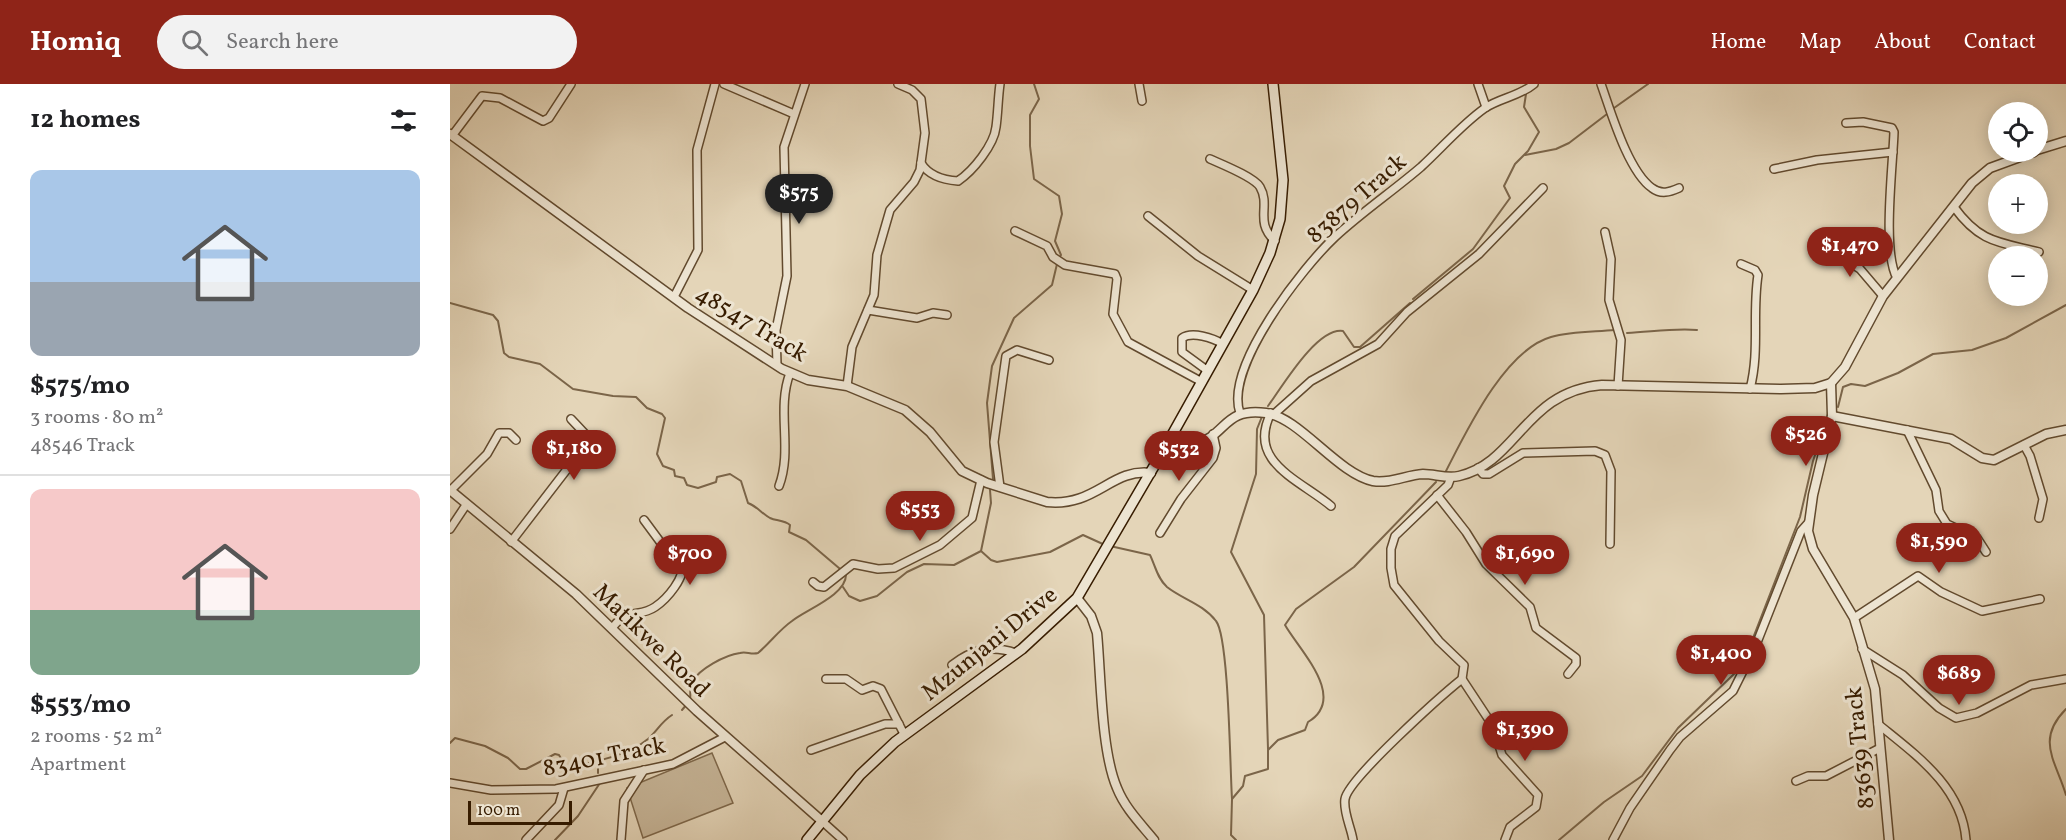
<!DOCTYPE html>
<html lang="en">
<head>
<meta charset="utf-8">
<style>
  :root { --surface:#fff; --page:#f2f2f2; --text:#202124; --muted:#757577; --line:#e0e0e0; --accent:#8f2418 }
  body { margin:0; font-family:Vollkorn,serif; background:var(--page); color:var(--text); height:100vh; display:flex; flex-direction:column; font-size:22px; white-space:nowrap }
  * { box-sizing:border-box; margin:0 }
  p { font-size:20px; color:var(--muted) }
  .icon { flex:none; width:33px; height:33px; fill:none; stroke:currentColor; stroke-width:2; stroke-linecap:round; stroke-linejoin:round }
  .map { position:relative; flex:1; overflow:hidden }
  .drawer { display:flex; flex-direction:column; background:var(--surface); width:450px }
  .drawer>* { flex:none }
  .tools { position:absolute; left:1538px; top:18px; display:grid; gap:12px }
  .tools a { display:grid; place-items:center; width:60px; height:60px; border-radius:50%; background:var(--surface); box-shadow:0 3px 15px #0003; font-size:30px }
  .scale { position:absolute; left:18px; bottom:15px; width:104px; box-sizing:border-box; padding-left:6px; border:3px solid #371c00; border-top:0; font-size:16px; line-height:21px; white-space:nowrap; color:#371c00; -webkit-text-stroke:4px #ede4d1; paint-order:stroke }
  .price { position:absolute; translate:-50% -51px; padding:0 14px; border-radius:21px; background:var(--accent); color:#fff; font-size:20px; line-height:39px; filter:drop-shadow(0 2px 3px #0008) }
  .price::after { content:''; position:absolute; left:50%; top:36px; width:18px; height:14px; margin-left:-9px; background:inherit; clip-path:polygon(0 0,100% 0,50% 100%) }
  .price.current { background:#222; color:#fff }
  ul { padding:0; list-style:none }
  li { display:grid; align-content:center; gap:12px; height:318px; padding:0 30px }
  li+li { border-top:2px solid var(--line) }
  li span { display:grid; place-items:center; height:186px; border-radius:12px; color:#555 }
  li>.icon { margin-inline-start:auto }
  span .icon { width:108px; height:108px; fill:#fffc; stroke-width:1 }
  li b { font-size:26px }
  h2 { display:flex; justify-content:space-between; align-items:center; height:72px; padding:0 30px; font-size:26px }
  header { display:flex; align-items:center; gap:36px; box-sizing:border-box; height:84px; padding:0 30px; background:var(--accent); color:#fff }
  header strong { font-size:28px }
  nav { display:flex; gap:33px; margin-inline-start:auto; font-size:21px }
  .search { width:420px; height:54px; background:var(--page); display:flex; align-items:center; gap:15px; box-sizing:border-box; padding:0 21px; border-radius:33px; color:var(--muted); font-size:22px }
  main { display:flex; flex:1; min-height:0 }
  .map>svg:first-child { display:block }
  .green { fill:#c7b699; stroke:#7f694c; stroke-width:1.5 }
  .lines { fill:none; stroke-linecap:round; stroke-linejoin:round }
  .stream { stroke:#7b6549; stroke-width:2 }
  .minor-casing { stroke:#624a2e; stroke-width:10 }
  .tertiary-casing { stroke:#624a2e; stroke-width:11 }
  .secondary-casing { stroke:#371c00; stroke-width:12 }
  .minor { stroke:#ede4d1; stroke-width:7 }
  .tertiary { stroke:#ede4d1; stroke-width:8 }
  .secondary { stroke:#ede4d1; stroke-width:9 }
  .labels { text-anchor:middle; stroke-width:6; stroke-linejoin:round; paint-order:stroke }
  .street-label { font-size:24px; fill:#371c00; stroke:#ede4d1 }
</style>
</head>
<body>
<header>
<strong>Homiq</strong>
<div class="search"><svg class="icon" aria-label="search" viewBox="0 0 24 24"><circle cx="10" cy="10" r="6"/><path d="M15 15l6 6"/></svg>Search here</div>
<nav><a>Home</a><a>Map</a><a>About</a><a>Contact</a></nav>
</header>
<main>
<section class="drawer">
<h2>12 homes<svg class="icon" aria-label="filters" viewBox="0 0 24 24"><path d="M4 7h16M4 17h16"/><circle cx="9" cy="7" r="2"/><circle cx="15" cy="17" r="2"/></svg></h2>
<ul>
<li><span style="background:linear-gradient(#a9c7e8 60%,#9aa5b1 0)"><svg class="icon" aria-label="home" viewBox="0 0 24 24"><path d="M3 11l9-7 9 7M6 9v11h12V9"/></svg></span><div><b>$575/mo</b><p>3 rooms · 80 m²</p><p>48546 Track</p></div></li>
<li><span style="background:linear-gradient(#f6c9c9 65%,#7fa58c 0)"><svg class="icon" aria-label="home" viewBox="0 0 24 24"><path d="M3 11l9-7 9 7M6 9v11h12V9"/></svg></span><div><b>$553/mo</b><p>2 rooms · 52 m²</p><p>Apartment</p></div></li>
</ul>
</section>
<div class="map">
<svg width="1616" height="756" viewBox="0 0 1616 756">
  <rect width="100%" height="100%" fill="#e4d5b8"/>
  <filter id="stains"><feTurbulence type="fractalNoise" baseFrequency=".00333" numOctaves="4"/><feColorMatrix values="0 0 0 0 .2 0 0 0 0 .09 0 0 0 0 .02 0 0 0 .5 -.17"/></filter>
  <radialGradient id="worn" r=".72"><stop offset=".6" stop-color="#630" stop-opacity="0"/><stop offset="1" stop-color="#630" stop-opacity=".3"/></radialGradient>
  <path class="green" d="M262,669L283,719L193,754L177,704Z"/>
  <g class="lines">
    <g class="stream">
      <path d="M584,0L589,15L580,31V62L584,95L609,112L612,130L605,157L611,171L609,174"/>
      <path d="M1164,24L1198,0"/>
      <path d="M1075,71L1106,65L1119,59L1157,30"/>
      <path d="M963,215L1023,165L1060,114L1054,102L1065,80L1078,67L1089,48L1074,23L1076,10"/>
      <path d="M0,219L43,231L48,237L54,269L59,273L90,280L123,305L163,312L186,313L197,324L212,330L215,334L207,370L213,382L224,386L225,392L234,394L237,401L248,404L266,398L267,393L280,390L291,397L298,419C308,423 311,429 320,434C326,437 334,436 340,441L339,448L356,456L396,490C397,511 355,526 342,537C329,546 320,559 308,569C301,571 296,567 290,569C275,571 249,585 242,598C239,604 241,610 240,616"/>
      <path d="M1177,249C1201,248 1223,244 1247,246"/>
      <path d="M818,322C832,303 867,243 893,247L904,263H910L960,219"/>
      <path d="M1388,323L1393,303L1401,300L1415,302L1448,289L1483,270L1522,266L1556,254L1616,221"/>
      <path d="M813,330L807,345L806,390L781,468L814,531L818,665"/>
      <path d="M996,387C1017,346 1055,266 1101,253C1122,247 1144,248 1165,246"/>
      <path d="M543,395L537,319L542,282L564,234L602,201L607,180"/>
      <path d="M660,462L700,471C705,481 707,494 717,503C732,515 753,520 766,537C779,553 780,686 782,715"/>
      <path d="M531,467L541,419L540,406"/>
      <path d="M393,503L399,512L410,517L427,512L457,488L474,480L504,481L531,467L541,476L547,478L600,468L633,451L655,461"/>
      <path d="M1616,625C1585,656 1606,677 1616,711"/>
      <path d="M232,626L237,620"/>
      <path d="M0,659L5,654L35,662L58,674L70,685H76L105,670L109,671L117,685C144,677 176,673 198,655C207,647 211,638 222,631"/>
      <path d="M148,689V677"/>
      <path d="M105,756L128,732L150,699"/>
      <path d="M786,756L781,751L782,715L793,702L795,692L818,685V666L828,656L855,646L858,638C898,614 850,567 835,541L846,525L904,483L986,398"/>
      <path d="M1109,756L1154,718L1192,692L1228,644L1284,590L1298,567L1350,433L1363,377L1376,339"/>
    </g>
    <defs>
      <g id="minor">
        <path d="M274,0L344,30"/>
        <path d="M689,0L692,17"/>
        <path d="M1028,0L1036,23"/>
        <path d="M1151,0C1161,28 1178,87 1202,104C1211,111 1220,108 1229,104"/>
        <path d="M1396,39L1413,38L1442,44L1444,48C1443,81 1432,168 1447,194"/>
        <path d="M2,52L32,12L50,14L93,37L99,34L121,0"/>
        <path d="M760,75C771,80 804,93 810,103C821,122 804,138 825,157"/>
        <path d="M471,79C479,92 493,96 508,97C523,87 544,61 546,43C548,29 548,14 550,0"/>
        <path d="M1324,85L1367,76L1443,68"/>
        <path d="M1504,123C1530,159 1549,158 1589,168"/>
        <path d="M698,132L748,172L803,206"/>
        <path d="M565,147L597,162L603,173L615,181L665,190L667,195L663,230L678,258L752,298"/>
        <path d="M1155,148L1161,175L1159,216L1171,256L1168,302"/>
        <path d="M1392,162L1396,176L1410,185L1433,212"/>
        <path d="M1291,180L1305,186L1308,191C1302,230 1310,267 1300,305"/>
        <path d="M224,213L248,166L247,66L265,0"/>
        <path d="M418,226L467,234L483,229L497,231"/>
        <path d="M327,281L326,246L337,192L334,63L355,0"/>
        <path d="M758,287L732,268V254C742,247 763,254 773,260"/>
        <path d="M397,302L402,263L424,211L427,171L440,126L464,98L470,86L475,49L471,15L462,6L448,0"/>
        <path d="M790,329C774,283 853,183 885,153C912,128 943,107 971,83C992,64 1011,41 1035,24C1050,14 1070,12 1084,0"/>
        <path d="M821,329C796,378 850,396 881,422"/>
        <path d="M823,331L861,297L928,260L957,228L1029,170L1093,104"/>
        <path d="M1457,346L1486,406L1489,427L1497,440L1527,454L1536,468"/>
        <path d="M1574,361L1580,372L1593,415L1589,434"/>
        <path d="M1028,384L1033,390H1039L1073,369L1145,367L1155,371L1161,387L1160,460"/>
        <path d="M329,402C343,365 326,326 340,289"/>
        <path d="M550,403L544,358L556,272L567,266L599,276"/>
        <path d="M1,406L37,370L49,349H59L66,356"/>
        <path d="M987,411L1016,448L1036,480L1080,523L1086,544L1126,574V580L1118,590"/>
        <path d="M0,445L16,421"/>
        <path d="M710,449L731,415L763,374L766,364L763,350"/>
        <path d="M61,458L138,358L137,352L121,335"/>
        <path d="M363,498L368,502L374,503L403,480L428,485L444,484L490,461L522,434L531,396"/>
        <path d="M1404,534L1468,492L1491,508L1532,527L1590,515"/>
        <path d="M163,543C178,523 189,534 205,523C217,515 236,493 232,479L211,459L194,436"/>
        <path d="M1412,565L1453,591L1489,624L1506,634L1527,629L1581,601L1616,595"/>
        <path d="M502,581C523,565 541,561 566,569"/>
        <path d="M376,595H396L412,606L423,602L431,605L454,650"/>
        <path d="M1012,595L1043,642L1052,671L1088,711L1086,723L1060,743L1055,756"/>
        <path d="M1428,640C1466,671 1512,703 1516,756"/>
        <path d="M361,666L435,640H449"/>
        <path d="M1346,697L1358,692H1376L1430,664"/>
        <path d="M0,699L41,706L106,705L223,680L275,653"/>
        <path d="M373,738L393,756"/>
        <path d="M76,756L109,721L114,704"/>
        <path d="M171,756L174,717L194,686"/>
        <path d="M903,756C901,743 893,728 895,715C898,695 992,611 1012,595L1014,581L989,557L944,501L941,484V465L945,452L998,401L1001,393"/>
        <path d="M1163,756L1180,724L1220,666L1230,653L1283,607L1306,561L1351,447L1359,438"/>
      </g>
      <g id="tertiary">
        <path d="M0,50L238,224L332,285L358,296L397,302L455,326L480,348L512,387L537,399L597,418C646,423 661,384 701,389"/>
        <path d="M1587,66L1616,57"/>
        <path d="M1381,299L1382,332L1363,411L1358,447L1363,465L1404,534L1425,605L1439,756"/>
        <path d="M1382,332L1501,355L1532,374L1544,376L1596,350L1616,346"/>
        <path d="M717,360C726,361 736,363 745,360C777,352 773,323 816,329C849,333 888,390 923,397C940,400 956,391 973,390C985,390 997,395 1009,392C1067,379 1075,307 1152,301L1331,305L1365,304L1381,299L1395,283L1433,212L1522,99L1540,84L1584,68"/>
        <path d="M0,406L126,510L247,627L373,738"/>
        <path d="M627,514L641,532L647,549C651,591 651,667 667,704C675,724 690,739 704,756"/>
      </g>
      <path id="secondary" d="M357,756L410,691L445,658L572,565L627,514L717,360L803,206L820,169L830,135L833,96L823,0"/>
    </defs>
    <use href="#minor" class="minor-casing"/>
    <use href="#tertiary" class="tertiary-casing"/>
    <use href="#secondary" class="secondary-casing"/>
    <use href="#minor" class="minor"/>
    <use href="#tertiary" class="tertiary"/>
    <use href="#secondary" class="secondary"/>
  </g>
  <g class="labels">
    <g class="street-label">
      <text transform="translate(906 114) rotate(-41)" y="8">83879 Track</text>
      <text transform="translate(302 239) rotate(31)" y="8">48547 Track</text>
      <text transform="translate(202 556) rotate(44)" y="8">Matikwe Road</text>
      <text transform="translate(539 559) rotate(-39)" y="8">Mzunjani Drive</text>
      <text transform="translate(1409 664) rotate(-96)" y="8">83639 Track</text>
      <text transform="translate(154 672) rotate(-11)" y="8">83401 Track</text>
    </g>
  </g>
  <rect width="100%" height="100%" filter="url(#stains)"/>
  <rect width="100%" height="100%" fill="url(#worn)"/>
</svg>
<div class="tools">
<a><svg class="icon" aria-label="locate" viewBox="0 0 24 24"><circle cx="12" cy="12" r="6"/><path d="M12 2v4M12 18v4M2 12h4M18 12h4"/></svg></a>
<a>+</a>
<a>−</a>
</div>
<div class="scale">100 m</div>
<b class="price current" style="left:349px;top:141px">$575</b>
<b class="price" style="left:1400px;top:194px">$1,470</b>
<b class="price" style="left:1356px;top:383px">$526</b>
<b class="price" style="left:124px;top:397px">$1,180</b>
<b class="price" style="left:729px;top:398px">$532</b>
<b class="price" style="left:470px;top:458px">$553</b>
<b class="price" style="left:1489px;top:490px">$1,590</b>
<b class="price" style="left:240px;top:502px">$700</b>
<b class="price" style="left:1075px;top:502px">$1,690</b>
<b class="price" style="left:1271px;top:602px">$1,400</b>
<b class="price" style="left:1509px;top:622px">$689</b>
<b class="price" style="left:1075px;top:678px">$1,390</b>
</div>
</main>
</body>
</html>
